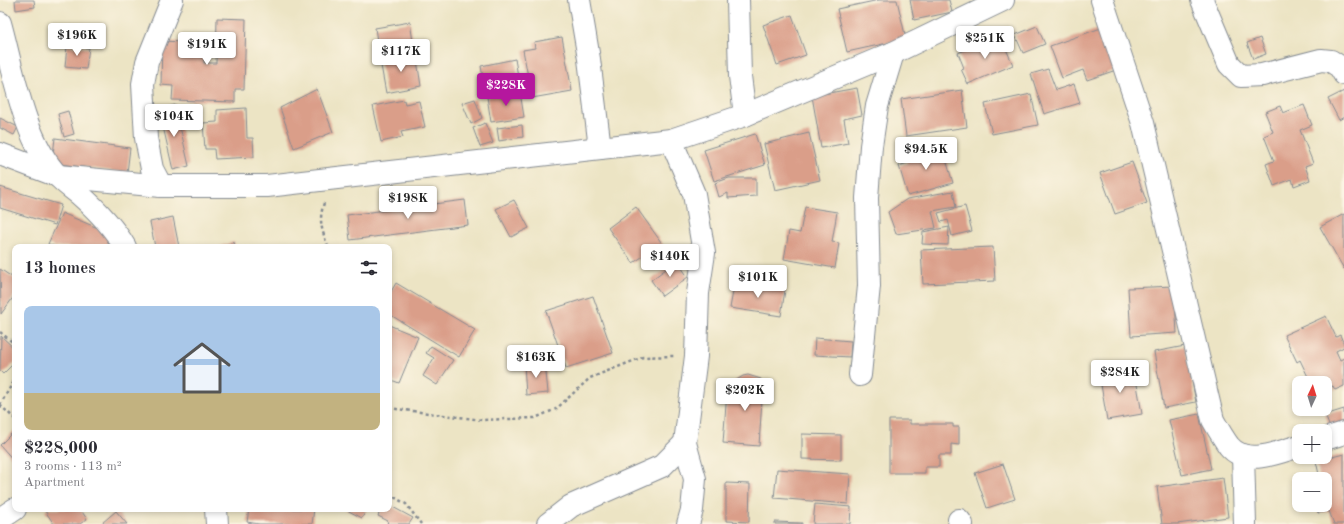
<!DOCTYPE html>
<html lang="en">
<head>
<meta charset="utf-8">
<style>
  :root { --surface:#fff; --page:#f2f2f3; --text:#2b2b33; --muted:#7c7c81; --accent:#b5179e }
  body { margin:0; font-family:"Old Standard TT",serif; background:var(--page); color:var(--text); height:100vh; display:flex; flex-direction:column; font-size:15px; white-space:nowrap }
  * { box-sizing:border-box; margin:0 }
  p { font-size:13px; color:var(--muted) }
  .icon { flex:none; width:22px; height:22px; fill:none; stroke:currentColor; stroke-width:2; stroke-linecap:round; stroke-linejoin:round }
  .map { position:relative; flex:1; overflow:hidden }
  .drawer { position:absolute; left:12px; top:244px; width:380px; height:268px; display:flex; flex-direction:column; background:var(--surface); border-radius:8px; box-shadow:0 2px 6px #0003 }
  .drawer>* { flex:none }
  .needle { width:26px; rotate:4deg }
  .fabs { position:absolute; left:1292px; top:376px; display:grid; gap:8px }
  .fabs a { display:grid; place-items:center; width:40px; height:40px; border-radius:8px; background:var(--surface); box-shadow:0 2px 6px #0003; font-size:20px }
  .price { position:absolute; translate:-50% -34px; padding:0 9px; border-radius:4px; background:#fff; color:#222; font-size:13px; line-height:26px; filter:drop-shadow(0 1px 2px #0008) }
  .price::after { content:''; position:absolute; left:50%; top:24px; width:12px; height:9px; margin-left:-6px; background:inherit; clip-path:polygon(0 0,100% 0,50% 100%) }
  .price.selected { background:var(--accent); color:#fff }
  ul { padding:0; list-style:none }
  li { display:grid; align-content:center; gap:8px; height:212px; padding:0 12px }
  li span { display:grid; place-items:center; height:124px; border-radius:8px; color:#555 }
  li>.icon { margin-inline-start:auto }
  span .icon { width:72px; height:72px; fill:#fffc; stroke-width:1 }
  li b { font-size:17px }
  h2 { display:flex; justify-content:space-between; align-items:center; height:48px; padding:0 12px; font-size:17px }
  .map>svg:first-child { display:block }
  .building { fill:#da9e89 }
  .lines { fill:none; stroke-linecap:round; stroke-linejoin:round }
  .minor-casing { stroke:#848a91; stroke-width:24 }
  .path { stroke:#848a91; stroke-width:2.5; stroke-dasharray:3 3; stroke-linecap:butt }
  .minor { stroke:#fff; stroke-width:22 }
</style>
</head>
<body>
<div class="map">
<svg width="1344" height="524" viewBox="0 0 1344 524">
  <rect width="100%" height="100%" fill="#fcf5e5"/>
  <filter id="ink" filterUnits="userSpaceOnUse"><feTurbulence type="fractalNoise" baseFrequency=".025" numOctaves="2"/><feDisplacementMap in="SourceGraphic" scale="8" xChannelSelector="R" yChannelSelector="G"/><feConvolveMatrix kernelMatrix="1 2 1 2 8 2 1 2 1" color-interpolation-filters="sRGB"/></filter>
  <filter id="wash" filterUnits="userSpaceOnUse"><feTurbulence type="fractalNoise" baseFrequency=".012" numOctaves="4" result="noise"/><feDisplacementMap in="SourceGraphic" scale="16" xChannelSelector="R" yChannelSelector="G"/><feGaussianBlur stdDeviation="0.9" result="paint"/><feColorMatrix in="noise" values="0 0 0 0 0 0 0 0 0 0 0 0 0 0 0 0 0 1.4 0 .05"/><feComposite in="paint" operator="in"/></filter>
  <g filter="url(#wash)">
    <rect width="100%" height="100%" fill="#ece4c4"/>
    <g id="blocks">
      <g class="building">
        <path d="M15,0H34L35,7L16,10Z"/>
        <path d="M879,0H897L906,39L847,52L837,9Z"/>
        <path d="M910,0H949L952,12L914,20Z"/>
        <path d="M792,15L806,55L777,65L763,25Z"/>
        <path d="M217,18L246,19L244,89H235V102L172,100L173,86L161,85L162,41L204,43V63H216Z"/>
        <path d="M410,22L414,48L379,54L375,28Z"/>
        <path d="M1037,26L1045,44L1023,53L1015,35Z"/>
        <path d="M1101,28L1116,70L1087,80L1083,70L1062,78L1050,46Z"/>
        <path d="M1000,35L1013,65L968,84L961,69L964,68L958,53Z"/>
        <path d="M562,37L572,91L532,98L523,50L535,48L534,42Z"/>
        <path d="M1260,38L1266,54L1253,59L1247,43Z"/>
        <path d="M67,46L89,48L86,69L65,67Z"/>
        <path d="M416,54L421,86L386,93L380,60Z"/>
        <path d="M515,59L520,88L486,95L481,66Z"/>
        <path d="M1048,69L1056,90L1074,84L1080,103L1044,114L1031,74Z"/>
        <path d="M857,88L862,115L844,119L848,143L821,148L812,96Z"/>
        <path d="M317,89L333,132L294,148L280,108Z"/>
        <path d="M962,90L967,127L906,136L901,99Z"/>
        <path d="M1344,91V117L1339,120L1328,99Z"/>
        <path d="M520,92L524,117L491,122L487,97Z"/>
        <path d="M1031,94L1038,125L992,134L985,104Z"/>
        <path d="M475,99L482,118L471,124L462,103Z"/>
        <path d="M404,100L405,104L419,101L425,127L401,132L403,137L381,142L373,106Z"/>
        <path d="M175,105L189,166L173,170L159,109Z"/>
        <path d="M1304,105L1312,125L1300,130L1313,163L1305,166L1310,180L1294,186L1292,179L1274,186L1266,164L1274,161L1264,136L1273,132L1265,112L1280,106L1283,113Z"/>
        <path d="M246,108L247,138H253L254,157L215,159L214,149H205L203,123L217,122V110Z"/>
        <path d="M68,111L74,134L64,137L58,114Z"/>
        <path d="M0,118L18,127L14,135L0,128Z"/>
        <path d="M485,123L493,143L480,147L473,128Z"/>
        <path d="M522,125L523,137L499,141L497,128Z"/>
        <path d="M809,133L820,180L775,190L764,144Z"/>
        <path d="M755,134L765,165L714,181L704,150Z"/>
        <path d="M55,138L130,148L127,173L52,163Z"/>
        <path d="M942,146L953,183L908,196L899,166L907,163L905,156Z"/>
        <path d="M1132,162L1147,203L1115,214L1100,173Z"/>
        <path d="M729,178H756V196L728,198V193L719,197L715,183Z"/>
        <path d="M0,187L61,205L55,225L0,208Z"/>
        <path d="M953,191L956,207L932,211L936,228L896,234L888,212L907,199Z"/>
        <path d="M465,200L468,225L350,240L347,215Z"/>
        <path d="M514,200L529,228L511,237L496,209Z"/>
        <path d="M965,206L972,231L952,236L948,220L941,222L938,213Z"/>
        <path d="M636,207L666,249L652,259L648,253L633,263L608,228Z"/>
        <path d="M805,207L837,212L832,242L839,243L835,268L784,259L789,231L800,233Z"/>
        <path d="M62,213L112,234L107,247H56L48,244Z"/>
        <path d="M1344,214V269L1320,227Z"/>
        <path d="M173,217L179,247H155L150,222Z"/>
        <path d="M949,227L948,245L922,244L923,232Z"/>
        <path d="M234,242L235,247H218Z"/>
        <path d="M993,247L995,281L923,284L921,250Z"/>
        <path d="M677,261L688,277L662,296L651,280Z"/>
        <path d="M0,269L15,279V295L1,314Z"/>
        <path d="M735,281L785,290L781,316L730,308Z"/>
        <path d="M396,283L475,330L459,357L389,314V295Z"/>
        <path d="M1174,286L1177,333L1131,336L1128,288Z"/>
        <path d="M593,296L613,353L566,368L546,311Z"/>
        <path d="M1326,316L1336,337L1340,335L1344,344V347L1336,351L1340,360L1344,358V386L1335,390L1333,386L1325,389V383H1311L1300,360L1297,362L1284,335Z"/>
        <path d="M389,325L418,337L399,383L389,379Z"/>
        <path d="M1,336L15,349V362L3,374L0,371Z"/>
        <path d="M815,338L851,341L850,357L814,355Z"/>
        <path d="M431,346L453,360L437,385L423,376L434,358L426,353Z"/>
        <path d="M1185,346L1196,402L1164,408L1154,352Z"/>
        <path d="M545,362L548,393L526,395L524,364Z"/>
        <path d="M1134,367L1142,414L1107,420L1099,373Z"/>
        <path d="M748,375L761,379L767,390V399H762L759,446L723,443L727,392L732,393L735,381L743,376Z"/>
        <path d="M1344,409V429L1332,433L1325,415Z"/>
        <path d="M1199,414L1211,469L1182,475L1169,420Z"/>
        <path d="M889,420H910V424H953V427H959V445L951,444V455H939V467H925V473H889Z"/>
        <path d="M15,430V462L0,445Z"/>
        <path d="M802,434L841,435V460L802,459Z"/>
        <path d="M1344,454V524H1334L1329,511L1318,513L1316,505H1325V479H1320L1316,461Z"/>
        <path d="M1003,464L1015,499L987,508L975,473Z"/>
        <path d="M777,469L850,474L848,504L774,498Z"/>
        <path d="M1223,478L1228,517L1177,524H1162L1157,487Z"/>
        <path d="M726,483L750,484L749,522L726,521Z"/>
        <path d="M815,504L851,507L850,524H813Z"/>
        <path d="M389,505L413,518L409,524H387L388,521L378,516L381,509H389Z"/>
        <path d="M48,509H80L87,519L80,524H54L45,511Z"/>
        <path d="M249,509H314L312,524H259L247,522Z"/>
        <path d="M345,509H367L362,518Z"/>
        <path d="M116,511L127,524H103L102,523Z"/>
        <path d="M775,522L802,523V524H775Z"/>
      </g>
    </g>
  </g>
  <g filter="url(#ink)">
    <use href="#blocks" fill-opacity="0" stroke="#848a91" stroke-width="1"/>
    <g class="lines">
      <defs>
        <g id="minor">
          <path d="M579,0L589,59L600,148"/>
          <path d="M738,0L740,76L745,115"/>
          <path d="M1102,0L1143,123L1213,420C1218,429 1223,438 1229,446C1246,467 1279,452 1299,446"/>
          <path d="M1202,0L1229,64L1241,76L1262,75L1321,60L1331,61L1340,67L1344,74"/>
          <path d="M0,23C13,70 24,141 58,176C64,183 72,188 79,194C96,209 114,228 125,247"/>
          <path d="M671,140L694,194L704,253L698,293L696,356L685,443L695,479L692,510L688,524"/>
          <path d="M0,154L58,176L161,186H267L671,140L745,115L893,53L1003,0"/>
          <path d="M161,186L152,169L146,138L143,84L147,62L172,0"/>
          <path d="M860,375L869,286L867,198L871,146L877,106L893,53"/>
          <path d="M1325,439L1344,433"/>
          <path d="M1243,455L1245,524"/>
          <path d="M216,509L217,524"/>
          <path d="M0,519L15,509"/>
          <path d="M959,520L962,524"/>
          <path d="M548,524L571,506L662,466L685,443"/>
        </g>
      </defs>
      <use href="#minor" class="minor-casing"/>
      <g class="path">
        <path d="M324,203C318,221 322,230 328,247"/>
        <path d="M0,332L15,344"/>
        <path d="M0,405L15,379"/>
        <path d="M0,405L15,419"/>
        <path d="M389,408L482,420L535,418L556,409L590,378L643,357L674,356"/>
        <path d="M389,494L406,504L421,524"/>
      </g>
      <use href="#minor" class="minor"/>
    </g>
  </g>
</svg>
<div class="fabs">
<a><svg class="needle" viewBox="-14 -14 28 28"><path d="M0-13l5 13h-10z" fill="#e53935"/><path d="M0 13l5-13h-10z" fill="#7c7c81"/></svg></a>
<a>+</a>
<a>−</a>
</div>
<b class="price" style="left:77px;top:57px">$196K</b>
<b class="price" style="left:985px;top:60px">$251K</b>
<b class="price" style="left:207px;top:66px">$191K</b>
<b class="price" style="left:401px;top:73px">$117K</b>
<b class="price selected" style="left:506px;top:107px">$228K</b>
<b class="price" style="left:174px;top:138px">$104K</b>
<b class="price" style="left:926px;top:171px">$94.5K</b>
<b class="price" style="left:408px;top:220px">$198K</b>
<b class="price" style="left:670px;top:278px">$140K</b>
<b class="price" style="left:758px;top:299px">$101K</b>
<b class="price" style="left:536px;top:379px">$163K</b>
<b class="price" style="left:1120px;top:394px">$284K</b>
<b class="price" style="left:745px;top:412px">$202K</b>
<section class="drawer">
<h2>13 homes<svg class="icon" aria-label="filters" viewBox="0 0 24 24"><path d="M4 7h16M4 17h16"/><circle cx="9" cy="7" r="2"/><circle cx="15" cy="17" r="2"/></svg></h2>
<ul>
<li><span style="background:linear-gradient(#a9c7e8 70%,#c2b280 0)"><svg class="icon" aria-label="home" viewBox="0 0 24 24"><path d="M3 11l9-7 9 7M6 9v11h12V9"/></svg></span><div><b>$228,000</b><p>3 rooms · 113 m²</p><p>Apartment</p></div></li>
</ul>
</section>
</div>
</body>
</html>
